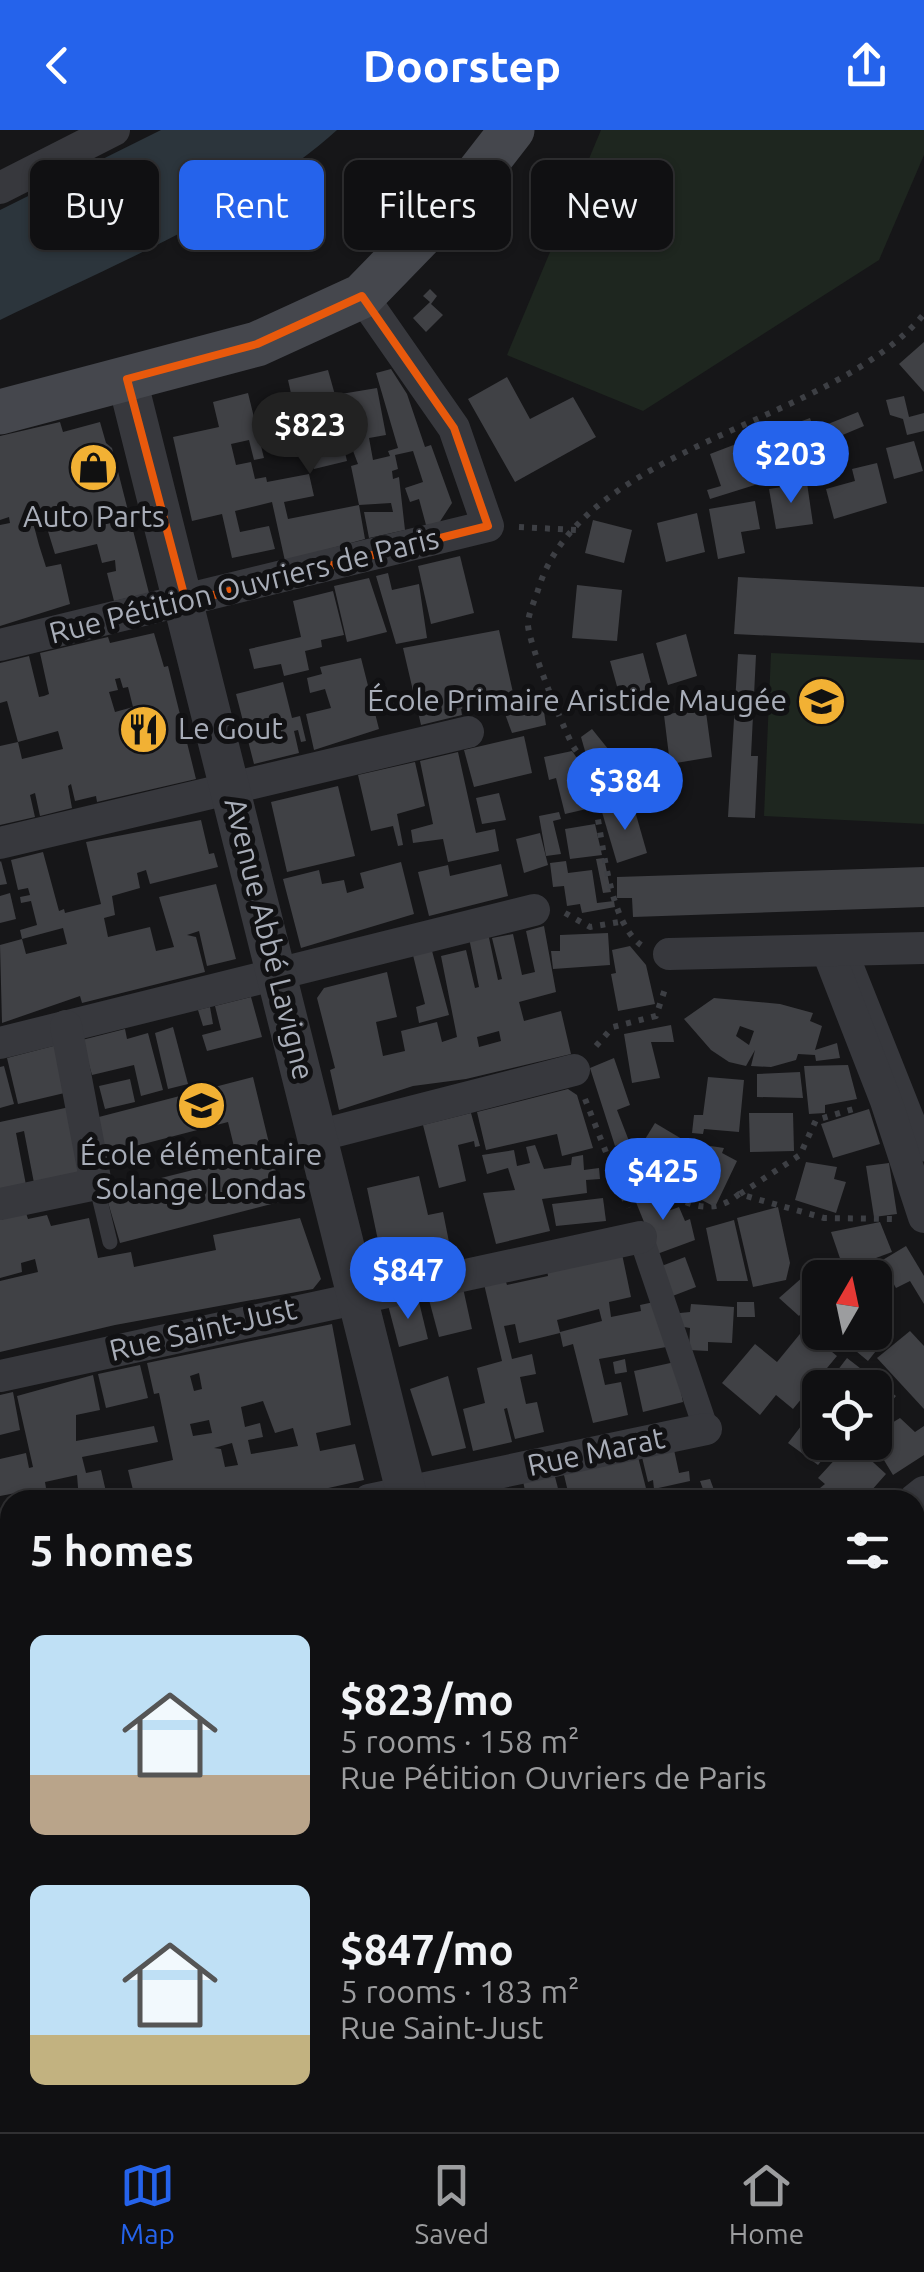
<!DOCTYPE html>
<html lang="en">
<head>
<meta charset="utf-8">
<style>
  :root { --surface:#101012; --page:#19191b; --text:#f1f3f6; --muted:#9c9d9f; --line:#303032; --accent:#2563eb }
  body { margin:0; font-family:Ubuntu,sans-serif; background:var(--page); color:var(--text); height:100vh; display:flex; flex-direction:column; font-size:38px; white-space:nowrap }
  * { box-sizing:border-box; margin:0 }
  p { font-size:32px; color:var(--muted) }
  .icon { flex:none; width:55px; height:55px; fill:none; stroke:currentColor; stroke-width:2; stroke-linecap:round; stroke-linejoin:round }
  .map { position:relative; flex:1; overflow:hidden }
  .panel { position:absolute; left:0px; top:1360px; width:925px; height:642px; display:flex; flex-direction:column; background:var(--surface); border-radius:30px 30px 0 0; box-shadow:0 2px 8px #0004,0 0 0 2px var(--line) }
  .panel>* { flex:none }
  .banner { position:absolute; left:30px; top:30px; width:865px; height:90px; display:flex; gap:20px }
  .needle { width:65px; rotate:9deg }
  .controls { position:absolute; left:802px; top:1130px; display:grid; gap:20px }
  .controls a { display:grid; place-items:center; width:90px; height:90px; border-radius:15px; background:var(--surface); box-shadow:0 2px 8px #0004,0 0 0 2px var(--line); font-size:50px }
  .price { position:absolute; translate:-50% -85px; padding:0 22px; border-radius:35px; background:var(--accent); color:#fff; font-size:32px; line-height:65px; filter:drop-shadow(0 2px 5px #0008) }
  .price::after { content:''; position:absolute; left:50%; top:60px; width:30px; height:22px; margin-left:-15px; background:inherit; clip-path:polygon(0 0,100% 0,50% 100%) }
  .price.on { background:#222; color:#fff }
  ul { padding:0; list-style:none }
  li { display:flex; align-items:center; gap:30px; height:250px; padding:0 30px }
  li span { display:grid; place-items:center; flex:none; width:280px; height:200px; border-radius:15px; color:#555 }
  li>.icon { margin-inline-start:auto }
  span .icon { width:120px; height:120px; fill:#fffc; stroke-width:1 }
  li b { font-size:42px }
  h2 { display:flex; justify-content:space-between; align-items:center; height:120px; padding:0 30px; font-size:42px }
  .pill { padding:0 35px; border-radius:15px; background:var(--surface); box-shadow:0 2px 8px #0004,0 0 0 2px var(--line); font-size:35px; line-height:90px }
  .pill.on { background:var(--accent); color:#fff }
  header { display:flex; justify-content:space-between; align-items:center; height:130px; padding:0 30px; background:var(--accent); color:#fff; font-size:45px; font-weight:700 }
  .tab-bar { display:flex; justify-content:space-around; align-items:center; height:140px; border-top:2px solid var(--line); background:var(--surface); font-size:28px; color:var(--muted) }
  .tab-bar a { display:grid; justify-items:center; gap:5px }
  .tab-bar .on { color:var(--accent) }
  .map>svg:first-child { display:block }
  .green { fill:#1e261f }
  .water { fill:#2c353c }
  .building { fill:#404145; fill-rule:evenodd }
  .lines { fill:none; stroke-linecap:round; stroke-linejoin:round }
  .path { stroke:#3d3f44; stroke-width:6; stroke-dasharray:5 8; stroke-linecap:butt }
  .service { stroke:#37383d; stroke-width:15 }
  .pedestrian { stroke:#37383d; stroke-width:25 }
  .minor { stroke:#37383d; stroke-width:32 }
  .tertiary { stroke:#37383d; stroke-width:40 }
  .secondary { stroke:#45474d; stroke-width:45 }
  .marked { fill:none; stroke:#e8590c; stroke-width:8; stroke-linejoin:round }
  .labels { text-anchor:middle; stroke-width:10; stroke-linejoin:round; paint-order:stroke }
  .poi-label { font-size:30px; fill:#a8adb8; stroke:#111113 }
  .street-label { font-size:30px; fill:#a8adb8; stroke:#111113 }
</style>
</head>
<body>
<header><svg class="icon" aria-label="back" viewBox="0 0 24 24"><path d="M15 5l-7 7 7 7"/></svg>Doorstep<svg class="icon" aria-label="share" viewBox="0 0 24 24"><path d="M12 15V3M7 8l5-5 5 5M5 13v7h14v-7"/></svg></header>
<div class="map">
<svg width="924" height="2002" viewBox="0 0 924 2002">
  <rect width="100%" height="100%" fill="#161618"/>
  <g class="green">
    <path d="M601,0H924V25L879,130L643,281L507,225Z"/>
    <path d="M771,523L924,530V694L764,686Z"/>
    <path d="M394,1993H475L470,2002H399L391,1998Z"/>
    <path d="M575,1993H729L732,2002H577Z"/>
  </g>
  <path class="water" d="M161,0H337C252,78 105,139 0,190V80Z"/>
  <g class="building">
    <path d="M430,159L437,166L431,174L443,185L426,202L413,188L430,172L423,166Z"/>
    <path d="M924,212V262L899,234Z"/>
    <path d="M391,239L407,264L425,317L431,315L452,373L439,393L426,395L419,369L410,372L405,358L423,352L413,321L395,325L398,339L392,341L393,349L399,347L405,400L369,408L364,382H393L391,373L359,375L365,409L285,431L272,372L235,381L240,402L269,396L275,419L232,428L222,384L192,391L173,307L219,297L213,272L248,263L264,328L254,330L249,310L231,314L236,335L251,332L255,349L266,347L267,352L309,344L314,366L284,372L288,389L359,375L351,336L358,334L344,297L348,296L341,264L377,258L386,305L369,308L373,330L390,326L388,321L398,318L376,243Z"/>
    <path d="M328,240L344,297L301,308L288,250Z"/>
    <path d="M507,247L530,289L573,267L596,307L515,352L468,269Z"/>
    <path d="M904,266L909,287L924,283V301L907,305L903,289L890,285L886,270Z"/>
    <path d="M858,282L864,296L833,309L828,294Z"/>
    <path d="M810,288L823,325L766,346L753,309Z"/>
    <path d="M60,292L63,302L100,292L106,313L112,318L149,463L114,471L107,443L116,441L115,430L102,433L97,414L55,424L42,382L31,385L39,415L46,437L61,434L70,474L0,496V395L10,393L9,387L0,390V306Z"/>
    <path d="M744,311L758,354L710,369L707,360L721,356L710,324Z"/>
    <path d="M914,311L923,341L894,349L886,318Z"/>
    <path d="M343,314L347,331L314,339L310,321Z"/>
    <path d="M877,333L887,373L834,389L826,359L855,351L852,339Z"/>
    <path d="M807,353L813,394L776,399L769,359Z"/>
    <path d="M755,371L760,399L741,402L745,423L718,429L709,379Z"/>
    <path d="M697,383L705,422L666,432L657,393Z"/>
    <path d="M593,390L632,400L624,433L585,423Z"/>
    <path d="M460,426L474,483L431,494L418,436Z"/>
    <path d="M388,443L392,460L419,454L427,508L396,514L376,446Z"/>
    <path d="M738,447L924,457V513L734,504Z"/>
    <path d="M369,448L387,502L347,512L334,456Z"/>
    <path d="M577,455L622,460L617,511L572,508Z"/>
    <path d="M333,461L344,505L321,510L322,517L305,521L309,540L284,546L281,534L254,539L249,519L301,507L293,471Z"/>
    <path d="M499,500L514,567L461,579L462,585L421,595L403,518Z"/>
    <path d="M154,503L164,537L168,536L196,649L97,672L96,666L75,671L71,654L68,656L72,678L40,686L35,663L30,665L35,687L0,695V616L18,612L7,571L0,573V533L29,526L39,567L44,566L49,564L40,523L108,507L110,513ZM120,548L123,558L128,557L133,577L115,582L109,562L118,560L115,549ZM58,601L63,619L22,629L18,612Z"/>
    <path d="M686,504L697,546L668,555L656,513Z"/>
    <path d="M643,523L655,569L623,578L610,531Z"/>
    <path d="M738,524L756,525L751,626H758L755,688L728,687Z"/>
    <path d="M361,528L379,599L314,620L306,584L331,578L325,559L310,563L307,548L322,544L320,537Z"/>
    <path d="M283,552L292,588L300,586L306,611L301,612L298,600L294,601L299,623L254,634L236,564Z"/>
    <path d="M704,567L712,627L670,634L664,585L685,581L684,570Z"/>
    <path d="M543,575L546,595L512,603L505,584Z"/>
    <path d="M592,599L621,635L645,669L602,680L581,607Z"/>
    <path d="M524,606L532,643L474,657L464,620Z"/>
    <path d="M572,621L586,641L591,678L565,684L556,648L549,650L544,627Z"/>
    <path d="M458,622L476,703L495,699L499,721L448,732L443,709L413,713L411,700L433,694L420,631Z"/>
    <path d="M415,632L425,676L397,684L403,715L398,716L393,696L371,701L358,645Z"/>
    <path d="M338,656L355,726L287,742L271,672Z"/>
    <path d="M499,663L506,690L482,694L476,668Z"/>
    <path d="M633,674L647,723L617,733L602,682Z"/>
    <path d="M559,682L561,689L553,691L561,724L546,726L539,686Z"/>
    <path d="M201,690L209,724L214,723L218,737L150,754L146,740L137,743L140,758L112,766L115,785L104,788L108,807L150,797L156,821L174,817L159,767L216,754L236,829L207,836L199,801L187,805L196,807L205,842L82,873L80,866L2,893L0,815L22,809L26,824L67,814L63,798L22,809L20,800L37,795L31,771L21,773L20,767L30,765L28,758L18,760L11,730L43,722L59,781L64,779L65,783L101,774L86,712Z"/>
    <path d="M595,694L602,725L570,729L565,699Z"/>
    <path d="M540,703L548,735L524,743L516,709Z"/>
    <path d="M604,728L611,762L603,763L596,729Z"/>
    <path d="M1,731L7,754L0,755V732Z"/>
    <path d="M566,731L568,743L592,740L597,773L614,771L615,777L582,783L580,774L567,776L564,756L553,757L550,733Z"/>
    <path d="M401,732L414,784L301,818L283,749L319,740L322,754L344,750L347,763L364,758L360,743Z"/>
    <path d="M501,734L508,766L429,786L418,742L448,735L450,746Z"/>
    <path d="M924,737V777L633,787L632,768H617V747Z"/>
    <path d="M10,763L16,789L0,793V766Z"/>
    <path d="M544,796L556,862L519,872L524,891L561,881L571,924L466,949L413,956L339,980L330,940L335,938L317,868L324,858L387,842L397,887L376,892L383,926L405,921L401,901L437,892L442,912L457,907L441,826L466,820L475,858L479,857L469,808L488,803L498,850L502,849L492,808L513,804L522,845L535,842L526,801ZM499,901L501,911L479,917L477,907Z"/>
    <path d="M608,803L610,835L553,839L551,821H560V805Z"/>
    <path d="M630,816L646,835L655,874L618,881L611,844L616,843L612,820Z"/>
    <path d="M431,817L449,885L419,893L416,877L425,874L412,821Z"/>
    <path d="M251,867L262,907L207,921L202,905L221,900L215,876Z"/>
    <path d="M714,868L780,874L813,883L810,891L822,896L815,920L837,913L840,928L816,931L815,925L798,924L796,930L771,937L751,936L755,920L746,936L729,932L711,920L684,889ZM740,896L754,901L749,915L736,906Z"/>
    <path d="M210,877L213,894L203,896L198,880Z"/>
    <path d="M671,895L674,912H651L660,948L632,953L624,904Z"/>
    <path d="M173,897L188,954L168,959L155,903Z"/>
    <path d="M125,899L127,909L148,903L163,960L141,966L134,935L92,945L82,910Z"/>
    <path d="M61,914L73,961L18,974L7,928Z"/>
    <path d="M614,928L630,975L617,980L629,1011L615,1016L590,938Z"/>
    <path d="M848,935L857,969L825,975V983L809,984L804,936Z"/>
    <path d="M4,936L14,974L0,978V937Z"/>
    <path d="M800,942L803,968L757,967V944Z"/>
    <path d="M253,947L283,1071L120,1113L105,1062L237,1029L228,992L105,1024L95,988Z"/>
    <path d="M708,947L744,950L739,1002L704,999L703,1004L692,1003L694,985H703Z"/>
    <path d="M130,949L135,972L105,979L99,956Z"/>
    <path d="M568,959L577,965L593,1018L562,1026L557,1004L486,1020L477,982Z"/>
    <path d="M79,975L80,1044L34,1053L24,1001L16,1003L26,1055L0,1060V992Z"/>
    <path d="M869,979L880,1014L833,1028L821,994Z"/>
    <path d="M471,983L480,1016L475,1017L474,1011L458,1015L466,1051L439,1058L423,995Z"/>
    <path d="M749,983H793L794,1021L750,1022Z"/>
    <path d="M655,993L692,1015L668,1051L631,1032Z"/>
    <path d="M697,1014L724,1018L722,1023L737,1031L715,1077L681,1059L695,1030L691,1027Z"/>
    <path d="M535,1015L544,1039L571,1035L572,1027L583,1025L584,1040L599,1038L600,1049L586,1050L587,1063L542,1069L550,1101L496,1114L483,1063L515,1060L508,1038L487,1044L482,1025L514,1020L517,1036L530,1033L526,1017Z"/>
    <path d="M806,1032L837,1037L834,1049L846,1052L836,1083L795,1070Z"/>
    <path d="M889,1033L897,1084L874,1087L866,1036Z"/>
    <path d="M419,1046L428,1085L443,1082L452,1127L384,1139L367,1058Z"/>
    <path d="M644,1055L660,1084L679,1077L685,1091L690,1089L695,1110L657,1124L631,1060Z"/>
    <path d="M603,1068L606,1091L556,1096L552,1074Z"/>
    <path d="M778,1077L790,1133L786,1150L753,1157L737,1088Z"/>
    <path d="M26,1083L28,1089L47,1085L51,1096L89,1088L98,1128L131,1122L134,1137L216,1120L213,1105L300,1088L321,1149L313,1159L115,1195L0,1222V1151L38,1142L35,1129L21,1133L22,1142L0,1148V1090Z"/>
    <path d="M734,1090L748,1151H717L706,1098Z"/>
    <path d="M880,1092L892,1122L844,1140L831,1102Z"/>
    <path d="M906,1116L924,1146V1174L910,1151L896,1158L881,1131Z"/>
    <path d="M622,1124L631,1167L609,1172L611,1187L641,1181L640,1175L654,1172L672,1216L599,1229L605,1255L621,1252L628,1285L593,1293L573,1214L563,1217L560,1203L519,1213L515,1194L504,1196L512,1229L532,1224L536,1244L520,1247L526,1274L537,1272L544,1302L515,1309L507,1278L504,1279L512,1312L473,1321L463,1279L485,1273L477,1238L502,1231L484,1154L505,1149L507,1155L548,1146L547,1140ZM599,1179L602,1191L560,1202L557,1190Z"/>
    <path d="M685,1127L696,1157L670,1167L659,1137Z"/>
    <path d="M812,1139L820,1146V1163L799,1186L779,1168Z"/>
    <path d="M463,1158L472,1199L439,1207L428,1166Z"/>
    <path d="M418,1168L428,1209L399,1217L388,1175Z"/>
    <path d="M875,1168L885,1177L875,1190L891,1202L868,1231L833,1202H875Z"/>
    <path d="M737,1172H754L755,1187H737Z"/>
    <path d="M691,1174L734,1177L732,1213L708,1212V1221L689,1220L690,1198L678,1196L680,1183L690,1182Z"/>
    <path d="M332,1194L351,1295L316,1303L320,1321L355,1314L364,1350L275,1370H79L77,1345L45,1352L48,1370H30L38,1367L37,1359L0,1366V1329L26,1323L29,1338L33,1337L17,1266L93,1245L100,1280L76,1285V1311L154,1296L158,1312L82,1327L86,1343L101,1340L107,1366L133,1360L128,1340L173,1330L159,1263L154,1264L147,1233ZM199,1243L202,1259L194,1261L190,1246ZM263,1271L275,1303L293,1298L298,1316L251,1324L248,1310L263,1307L260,1293L245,1297L241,1277ZM209,1290L212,1303L193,1306L190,1294ZM232,1313L238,1335L225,1337L221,1319L214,1318Z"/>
    <path d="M804,1199L837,1226L793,1279L776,1265L760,1285L722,1253L755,1214L777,1232Z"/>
    <path d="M910,1201L924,1216V1279L877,1228Z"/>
    <path d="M847,1228L896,1266L882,1283L875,1284V1258H824Z"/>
    <path d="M625,1229L627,1242L615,1244L613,1232Z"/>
    <path d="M675,1232L683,1272L643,1282L634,1241Z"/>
    <path d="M140,1235L148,1268L106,1278L98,1244Z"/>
    <path d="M448,1246L466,1318L432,1326L410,1259Z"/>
    <path d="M13,1262L20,1300L0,1305V1265Z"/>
    <path d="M900,1288L915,1302L924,1296V1325L893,1345L873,1312L877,1302Z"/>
    <path d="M805,1291L820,1303V1312L835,1314L818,1335L788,1313Z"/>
    <path d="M851,1312L886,1344L863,1370H834L820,1358L825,1354L818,1348Z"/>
    <path d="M673,1315L679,1343L689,1341L690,1351L654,1359L653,1350L648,1352L641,1323Z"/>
    <path d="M637,1323L648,1366L595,1370L594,1365L591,1370H570L563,1341Z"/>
    <path d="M554,1343L561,1370H527L523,1351Z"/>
    <path d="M710,1349L714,1360L704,1362L700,1351Z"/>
    <path d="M683,1358L685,1370H651L650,1366Z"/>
    <path d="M8,1378L10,1430L0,1432V1381Z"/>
    <path d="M10,1535V1649H8L0,1608V1537Z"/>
    <path d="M919,1615L924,1645L915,1648V1616Z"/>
    <path d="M924,1686V1698L915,1701V1689Z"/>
    <path d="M924,1702V1751L915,1754V1704Z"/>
    <path d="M924,1876V1984L915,1987V1878Z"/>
    <path d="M0,1947L10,1988L4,1990L6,2002H0Z"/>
    <path d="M145,1992H219L221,2002H148Z"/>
    <path d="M793,1992H887V1994L855,2002H795Z"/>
    <path d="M340,1994L342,2002H314V2001Z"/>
  </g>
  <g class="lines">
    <g class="path">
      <path d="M519,397L576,400"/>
      <path d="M492,582L553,562"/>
      <path d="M565,783L590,797L625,791"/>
      <path d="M641,815C602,786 603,682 586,636C582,627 574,620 570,610C559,587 531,519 528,496C527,486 535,470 538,460C582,314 832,295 924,184"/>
      <path d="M596,916L613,897L656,886L666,856"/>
      <path d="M585,969L628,1078"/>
      <path d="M615,1052L632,1046C670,1061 703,1095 739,1064L824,1088L892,1089"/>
      <path d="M740,1064L800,1025L816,990L857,978"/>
    </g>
    <path class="service" d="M96,1054L110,1112"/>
    <g class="pedestrian">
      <path d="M828,822L852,838L924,1019"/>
      <path d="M641,1107L706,1299"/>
    </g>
    <g class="minor">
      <path d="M0,58L114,0"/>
      <path d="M0,515L488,396L454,298L362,166"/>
      <path d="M0,713L468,602"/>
      <path d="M828,822L886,971L924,1087"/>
      <path d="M669,824L924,818"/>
      <path d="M0,913L534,780"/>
      <path d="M317,1006L574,940"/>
      <path d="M0,1074L96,1054L66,896"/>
      <path d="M0,1246L641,1107"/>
      <path d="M369,1370L706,1299"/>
      <path d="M914,1370L924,1362"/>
      <path d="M0,1459L10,1457"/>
      <path d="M915,1573V1589"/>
      <path d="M0,1675L10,1672"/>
      <path d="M915,1789L924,1786"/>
      <path d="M0,1892L10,1889"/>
      <path d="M381,2002L383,1992"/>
    </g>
    <g class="tertiary">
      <path d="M127,249L408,1370"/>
      <path d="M753,1992L756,2002"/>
      <path d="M529,2002L533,1992"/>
    </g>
    <g class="secondary">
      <path d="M0,282L257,214L362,166L466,59L512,0"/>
      <path d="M0,1799L10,1841"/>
      <path d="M39,1992L41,2002"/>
    </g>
  </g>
  <path class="marked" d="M362,166L454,298L488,396L186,472L127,249L257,214Z"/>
  <defs>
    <symbol id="shop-disc" viewBox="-11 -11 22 22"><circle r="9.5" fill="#f2b134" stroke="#111113"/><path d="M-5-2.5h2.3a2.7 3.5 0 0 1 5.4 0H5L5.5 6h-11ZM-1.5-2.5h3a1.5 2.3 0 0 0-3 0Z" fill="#111"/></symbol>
    <symbol id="school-disc" viewBox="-11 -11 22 22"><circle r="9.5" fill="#f2b134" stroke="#111113"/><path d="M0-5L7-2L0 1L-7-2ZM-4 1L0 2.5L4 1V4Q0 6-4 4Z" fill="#111"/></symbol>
    <symbol id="restaurant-disc" viewBox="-11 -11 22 22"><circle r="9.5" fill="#f2b134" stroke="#111113"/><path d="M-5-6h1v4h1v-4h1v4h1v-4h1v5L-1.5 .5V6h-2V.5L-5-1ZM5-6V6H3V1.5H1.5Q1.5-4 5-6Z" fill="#111"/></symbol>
  </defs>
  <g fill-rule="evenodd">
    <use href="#shop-disc" x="66" y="310" width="55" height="55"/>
    <use href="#school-disc" x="794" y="544" width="55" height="55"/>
    <use href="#restaurant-disc" x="116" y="572" width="55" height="55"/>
    <use href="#school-disc" x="174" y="948" width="55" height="55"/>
  </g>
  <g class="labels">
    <g class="poi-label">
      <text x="94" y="397">Auto Parts</text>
      <text x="787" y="581" text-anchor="end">École Primaire Aristide Maugée</text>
      <text x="178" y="609" text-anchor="start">Le Gout</text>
      <text x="201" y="1035">École élémentaire<tspan x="201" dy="34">Solange Londas</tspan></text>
    </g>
    <g class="street-label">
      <text transform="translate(244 456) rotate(-14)" y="10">Rue Pétition Ouvriers de Paris</text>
      <text transform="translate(269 809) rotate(76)" y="10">Avenue Abbé Lavigne</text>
      <text transform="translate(203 1200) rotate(-13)" y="10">Rue Saint-Just</text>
      <text transform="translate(596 1322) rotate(-12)" y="10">Rue Marat</text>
    </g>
  </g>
</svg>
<div class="controls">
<a><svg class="needle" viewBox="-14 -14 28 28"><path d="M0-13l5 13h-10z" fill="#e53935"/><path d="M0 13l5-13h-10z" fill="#9c9d9f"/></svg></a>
<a><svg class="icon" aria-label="locate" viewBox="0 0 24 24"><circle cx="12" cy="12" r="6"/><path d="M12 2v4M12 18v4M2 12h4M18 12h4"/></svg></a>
</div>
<b class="price on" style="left:310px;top:347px">$823</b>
<b class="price" style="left:791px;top:376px">$203</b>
<b class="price" style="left:625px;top:703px">$384</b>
<b class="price" style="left:663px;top:1093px">$425</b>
<b class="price" style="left:408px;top:1192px">$847</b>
<div class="banner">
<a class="pill">Buy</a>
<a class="pill on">Rent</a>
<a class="pill">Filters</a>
<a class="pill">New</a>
</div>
<section class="panel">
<h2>5 homes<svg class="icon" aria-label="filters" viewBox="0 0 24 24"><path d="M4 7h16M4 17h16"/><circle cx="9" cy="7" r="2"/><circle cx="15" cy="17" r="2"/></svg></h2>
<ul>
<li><span style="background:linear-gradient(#bfe0f5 70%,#b9a48a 0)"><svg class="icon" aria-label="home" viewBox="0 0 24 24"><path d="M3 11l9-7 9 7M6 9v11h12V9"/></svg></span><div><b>$823/mo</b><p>5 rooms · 158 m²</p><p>Rue Pétition Ouvriers de Paris</p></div></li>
<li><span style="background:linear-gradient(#bfe0f5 75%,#c2b280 0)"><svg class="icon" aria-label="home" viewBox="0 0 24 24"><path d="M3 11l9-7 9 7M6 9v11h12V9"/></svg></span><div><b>$847/mo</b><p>5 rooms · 183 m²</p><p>Rue Saint-Just</p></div></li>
</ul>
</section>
</div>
<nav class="tab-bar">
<a class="on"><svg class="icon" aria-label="map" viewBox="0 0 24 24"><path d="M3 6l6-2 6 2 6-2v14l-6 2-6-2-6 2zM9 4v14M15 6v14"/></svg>Map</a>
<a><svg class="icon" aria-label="saved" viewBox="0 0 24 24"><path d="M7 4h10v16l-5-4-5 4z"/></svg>Saved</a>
<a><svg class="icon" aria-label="home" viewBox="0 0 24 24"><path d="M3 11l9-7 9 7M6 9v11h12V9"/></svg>Home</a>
</nav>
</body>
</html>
